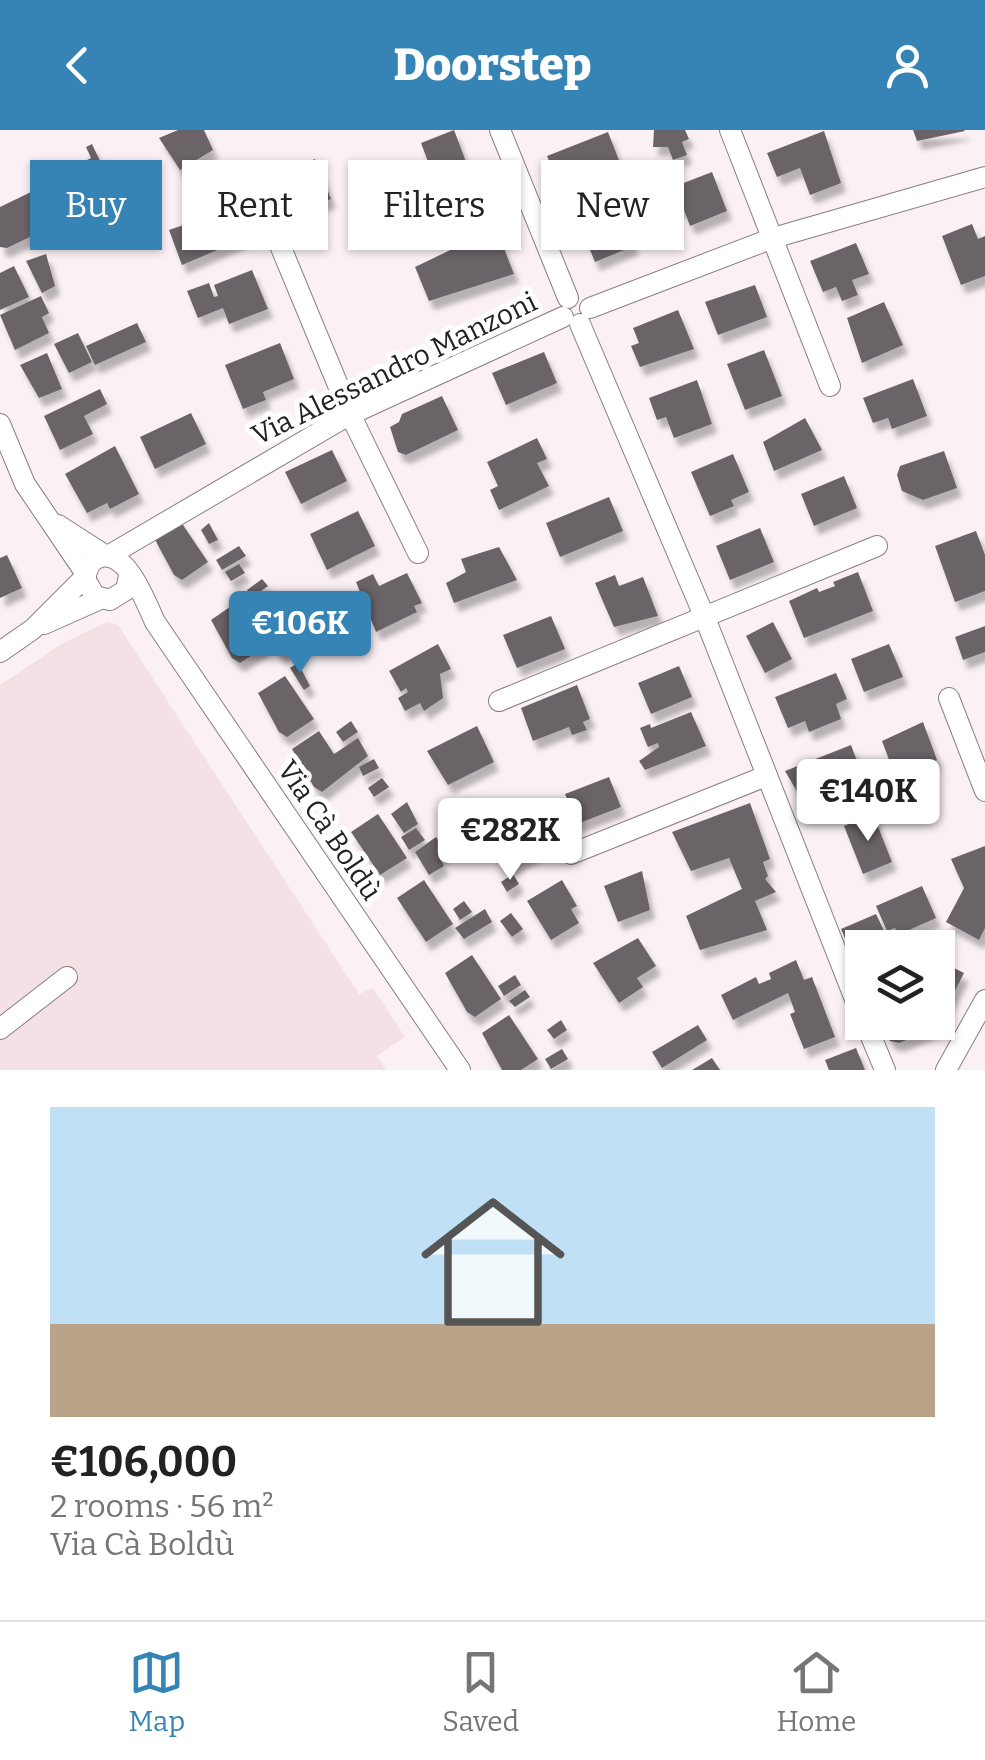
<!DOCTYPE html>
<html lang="en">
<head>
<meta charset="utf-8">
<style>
  :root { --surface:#fff; --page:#f6f6f6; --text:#222; --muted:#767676; --line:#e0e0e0; --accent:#3684b6 }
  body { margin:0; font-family:Bitter,serif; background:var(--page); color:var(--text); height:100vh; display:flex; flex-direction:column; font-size:38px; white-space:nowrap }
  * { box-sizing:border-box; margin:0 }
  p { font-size:32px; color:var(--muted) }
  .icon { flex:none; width:55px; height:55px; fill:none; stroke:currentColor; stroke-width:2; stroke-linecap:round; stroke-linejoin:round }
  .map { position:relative; height:940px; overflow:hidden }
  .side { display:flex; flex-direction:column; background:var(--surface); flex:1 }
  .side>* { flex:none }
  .guide { position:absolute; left:30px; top:30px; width:925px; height:90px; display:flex; gap:20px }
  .fabs { position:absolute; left:845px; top:800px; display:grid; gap:20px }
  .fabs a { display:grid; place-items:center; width:110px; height:110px; border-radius:0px; background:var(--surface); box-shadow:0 2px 8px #0004; font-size:50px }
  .price { position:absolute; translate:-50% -85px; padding:0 22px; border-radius:10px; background:#fff; color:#222; font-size:32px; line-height:65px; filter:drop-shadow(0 2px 5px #0008) }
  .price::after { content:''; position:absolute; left:50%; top:60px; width:30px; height:22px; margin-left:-15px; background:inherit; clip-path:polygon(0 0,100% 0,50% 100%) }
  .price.on { background:var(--accent); color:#fff }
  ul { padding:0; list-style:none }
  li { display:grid; align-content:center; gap:20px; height:530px; padding:0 50px }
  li+li { border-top:2px solid var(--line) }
  li span { display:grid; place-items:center; height:310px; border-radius:0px; color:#555 }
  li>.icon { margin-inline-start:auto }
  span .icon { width:180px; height:180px; fill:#fffc; stroke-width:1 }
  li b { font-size:42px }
  .pill { padding:0 35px; border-radius:0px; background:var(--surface); box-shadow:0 2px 8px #0004; font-size:35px; line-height:90px }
  .pill.on { background:var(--accent); color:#fff }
  header { display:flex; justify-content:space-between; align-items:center; height:130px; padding:0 50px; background:var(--accent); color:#fff; font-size:45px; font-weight:800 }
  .tab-bar { display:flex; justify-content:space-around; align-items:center; height:140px; border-top:2px solid var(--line); background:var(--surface); font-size:28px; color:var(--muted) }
  .tab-bar a { display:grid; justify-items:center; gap:5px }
  .tab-bar .on { color:var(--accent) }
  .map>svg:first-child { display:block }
  .built { fill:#f4e1e5 }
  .building { fill:#6a6468; filter:url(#shadow) }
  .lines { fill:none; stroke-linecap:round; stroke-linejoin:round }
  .minor-casing { stroke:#877e80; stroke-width:22 }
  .minor { stroke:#fff; stroke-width:20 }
  .labels { text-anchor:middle; stroke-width:10; stroke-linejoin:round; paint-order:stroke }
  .street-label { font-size:28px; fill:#232020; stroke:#fff }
</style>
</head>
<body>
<header><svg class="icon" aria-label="back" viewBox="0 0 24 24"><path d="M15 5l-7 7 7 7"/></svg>Doorstep<svg class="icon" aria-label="person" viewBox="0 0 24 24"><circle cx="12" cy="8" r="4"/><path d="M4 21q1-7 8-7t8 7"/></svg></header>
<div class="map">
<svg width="985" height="940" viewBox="0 0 985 940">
  <defs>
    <filter id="shadow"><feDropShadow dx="5" dy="9" stdDeviation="2.5" flood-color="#0004"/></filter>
  </defs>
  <rect width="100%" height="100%" fill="#fbf1f4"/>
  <path class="built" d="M107,492L118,495L359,864L373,858L405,907L377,926L386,940H0V555L63,513Z"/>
  <g class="building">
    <path d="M178,0H204L213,20L180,40L159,8Z"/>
    <path d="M454,0L468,37L455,42L462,59L422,74L415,55L404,59L399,46L430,37L421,13Z"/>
    <path d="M654,0H685L689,9L682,12L687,25L673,30L668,17H653Z"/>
    <path d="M913,0H964L965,1L917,11Z"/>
    <path d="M824,1L841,53L810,65L800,38L777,47L767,23Z"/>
    <path d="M608,2L620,33L559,56L547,26Z"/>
    <path d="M92,14L109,50L78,65L70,47L77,44L73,37L91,28L86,17Z"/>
    <path d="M315,29L331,69L295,83L279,43Z"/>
    <path d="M712,42L727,81L690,96L683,77L671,81L663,61Z"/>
    <path d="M33,61L51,97L7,118L0,117V77Z"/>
    <path d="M117,69L125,87L101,97L97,87L108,81L104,75Z"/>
    <path d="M230,79L241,110L182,135L169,100Z"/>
    <path d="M618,79L634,116L595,132L580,95Z"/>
    <path d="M145,82L148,90L129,98L126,90Z"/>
    <path d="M972,94L978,109L985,106V146L961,155L942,106Z"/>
    <path d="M496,98L514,144L429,171L415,137Z"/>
    <path d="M856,113L869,144L852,150L858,165L842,171L836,157L823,162L810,131Z"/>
    <path d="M46,124L55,156L42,163L26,131Z"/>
    <path d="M14,136L29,167L0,180V143Z"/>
    <path d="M252,140L268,179L229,194L223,178L198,188L187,161L209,153L214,167L218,166L214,155Z"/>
    <path d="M755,155L767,187L718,205L705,172Z"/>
    <path d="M41,166L49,183L42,187L49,203L15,220L0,185Z"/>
    <path d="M884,172L903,215L862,233L847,188Z"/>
    <path d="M678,180L694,219L640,237L631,216L639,213L633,198Z"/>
    <path d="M137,193L146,212L95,235L86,216Z"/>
    <path d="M78,203L92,232L69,243L54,214Z"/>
    <path d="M280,213L294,249L263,262L266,270L243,279L225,235Z"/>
    <path d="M764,220L782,266L745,280L727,234Z"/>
    <path d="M544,222L557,253L506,275L492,243Z"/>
    <path d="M47,223L62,259L39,268L20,235Z"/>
    <path d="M913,249L927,286L892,299L888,288L873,293L863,268Z"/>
    <path d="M697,250L712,294L674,308L666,287L657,290L649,268Z"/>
    <path d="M100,259L107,274L84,286L93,304L60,320L44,286Z"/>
    <path d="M442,266L458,300L406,325L398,322L390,297L399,292L402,284Z"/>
    <path d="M191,283L206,314L155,339L140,307Z"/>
    <path d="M805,288L822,320L774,341L763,312Z"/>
    <path d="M537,308L547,329L537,333L549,356L499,380L490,360L498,356L487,332Z"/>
    <path d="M115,316L139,364L110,379L107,373L87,383L65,344Z"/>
    <path d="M332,320L347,351L301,374L285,342Z"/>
    <path d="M944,321L957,358L923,370L902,361L897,345L900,336Z"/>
    <path d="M733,324L749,362L731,370L734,376L710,386L691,342Z"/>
    <path d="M844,346L857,378L814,396L801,364Z"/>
    <path d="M609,367L623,401L560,427L546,393Z"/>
    <path d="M358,381L375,416L327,440L310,404Z"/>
    <path d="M179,389L208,432L182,450L174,445L153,406Z"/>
    <path d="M209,393L218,410L209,414L201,400Z"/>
    <path d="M760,398L774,432L730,450L716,416Z"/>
    <path d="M976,401L985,425V461L955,472L935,416Z"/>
    <path d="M239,416L246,426L222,440L216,430Z"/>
    <path d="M499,417L517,450L454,473L446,453L466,442L461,429Z"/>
    <path d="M7,425L22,458L0,468V428Z"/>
    <path d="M239,434L245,443L231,451L225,442Z"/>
    <path d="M858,442L873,481L804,508L789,471L817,458L819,462L835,456L833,452Z"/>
    <path d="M407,443L422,473L414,476L417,482L376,502L356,452L373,444L379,456Z"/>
    <path d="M615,445L619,456L643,447L658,486L614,497L595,453Z"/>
    <path d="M262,449L268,456L253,467L247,460Z"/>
    <path d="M272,463L291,490L276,501L256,474Z"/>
    <path d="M237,472L266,516L240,533L232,528L211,490Z"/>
    <path d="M551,486L565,519L517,538L503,505Z"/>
    <path d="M773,492L792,529L765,543L746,506Z"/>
    <path d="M985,496V522L963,530L955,507Z"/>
    <path d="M282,507L289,519L280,526L272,516Z"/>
    <path d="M438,514L451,539L440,544L443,568L424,581L420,573L405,581L398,568L408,562L406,558L401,562L389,541Z"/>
    <path d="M889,514L903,547L864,562L851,529Z"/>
    <path d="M298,533L310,556L304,560L290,538Z"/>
    <path d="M679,536L692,567L651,584L638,553Z"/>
    <path d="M836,543L847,569L836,574L841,589L809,602L805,591L788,598L775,567Z"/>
    <path d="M285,546L314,589L287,607L279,602L258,563Z"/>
    <path d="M577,555L590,589L583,592L587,600L572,605L569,597L533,611L521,578Z"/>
    <path d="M691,582L706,616L645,640L639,631L659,617L658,613L648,617L640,598L650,594L651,598Z"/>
    <path d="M351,591L358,602L343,612L336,602Z"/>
    <path d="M923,592L937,630L896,648L882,611Z"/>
    <path d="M477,596L494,632L448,655L427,621Z"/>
    <path d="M319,601L334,624L358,608L368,626L322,662L314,657L292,619Z"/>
    <path d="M851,615L864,649L853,653L855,659L805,675L785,641Z"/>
    <path d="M374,629L379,638L363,646L359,637Z"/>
    <path d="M609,647L621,677L577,694L565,664Z"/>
    <path d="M382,648L389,657L374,667L368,658Z"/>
    <path d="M407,672L418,694L404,703L391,684Z"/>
    <path d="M750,673L770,729L763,732L768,746L765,749L776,762L755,771L767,800L700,820L686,786L742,759L729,728L691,741L672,702Z"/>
    <path d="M378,684L407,728L380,745L351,702Z"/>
    <path d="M873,684L892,732L863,744L844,696Z"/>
    <path d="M526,686L544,718L509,738L491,706Z"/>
    <path d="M416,698L425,710L409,720L401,707Z"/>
    <path d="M436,707L447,722L439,727L444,736L429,745L415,722Z"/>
    <path d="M985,716V798L979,810L946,792L964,758L951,729Z"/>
    <path d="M642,741L650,780L618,792L604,756Z"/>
    <path d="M513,744L519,754L507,762L501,752Z"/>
    <path d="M424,750L453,794L426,812L397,768Z"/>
    <path d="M562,750L577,776L571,779L579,793L551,810L527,771Z"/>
    <path d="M922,756L936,788L898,805L895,798L887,801L876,776Z"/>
    <path d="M464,771L472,782L460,790L453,779Z"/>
    <path d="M485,779L492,792L464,809L455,798Z"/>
    <path d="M511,783L523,799L512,807L500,791Z"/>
    <path d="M876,784L890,813L889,818H862V848L841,799Z"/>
    <path d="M638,808L656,836L637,848L643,857L619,873L593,833Z"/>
    <path d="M472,825L501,869L475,887L467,882L445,843Z"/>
    <path d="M796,830L804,850L812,847L835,907L804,919L790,884L795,882L788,863L733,890L721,865L756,847L759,854L771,849L769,843Z"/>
    <path d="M938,830L964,843L936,898L899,913L890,911L882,892H938Z"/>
    <path d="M515,845L521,855L504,866L498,856Z"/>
    <path d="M525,860L530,867L515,877L509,871Z"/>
    <path d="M509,885L538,929L521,940H502L482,903Z"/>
    <path d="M561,890L567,900L554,909L547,900Z"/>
    <path d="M698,895L707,910L662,938L652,922Z"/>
    <path d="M856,918L865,940H829L825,930Z"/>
    <path d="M562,919L568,929L551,939L545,929Z"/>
    <path d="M712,928L720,940H692Z"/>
  </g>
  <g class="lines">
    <defs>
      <g id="minor">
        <path d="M500,0L568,168"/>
        <path d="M730,0L830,256"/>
        <path d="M250,43L350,284L418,423"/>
        <path d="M590,178L773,108L985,47"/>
        <path d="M580,194L705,488L862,887"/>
        <path d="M0,294L25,354L86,444"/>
        <path d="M58,395L106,426"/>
        <path d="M108,426L347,286L563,187"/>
        <path d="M129,446L126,460L110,470L95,466L85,449C87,441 88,434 96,429C125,413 146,473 155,492L460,940"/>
        <path d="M44,494L100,469"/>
        <path d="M0,522L33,499L86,446"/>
        <path d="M949,568L985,661"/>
        <path d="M499,571L877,416"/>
        <path d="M571,724L766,646"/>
        <path d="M865,892L885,940"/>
        <path d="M0,899L67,847"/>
        <path d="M946,940L985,870"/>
      </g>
    </defs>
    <use href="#minor" class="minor-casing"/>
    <use href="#minor" class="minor"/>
  </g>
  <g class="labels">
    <g class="street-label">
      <text transform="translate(394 238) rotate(-26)" y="10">Via Alessandro Manzoni</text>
      <text transform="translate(330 700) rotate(56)" y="10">Via Cà Boldù</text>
    </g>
  </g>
</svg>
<div class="fabs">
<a><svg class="icon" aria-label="layers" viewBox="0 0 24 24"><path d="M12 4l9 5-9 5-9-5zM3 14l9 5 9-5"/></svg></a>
</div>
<b class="price on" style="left:300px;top:546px">€106K</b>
<b class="price" style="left:868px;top:714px">€140K</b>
<b class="price" style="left:510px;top:753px">€282K</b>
<div class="guide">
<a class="pill on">Buy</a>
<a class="pill">Rent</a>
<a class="pill">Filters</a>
<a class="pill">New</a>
</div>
</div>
<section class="side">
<ul>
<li><span style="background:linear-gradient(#bfe0f5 70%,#b9a48a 0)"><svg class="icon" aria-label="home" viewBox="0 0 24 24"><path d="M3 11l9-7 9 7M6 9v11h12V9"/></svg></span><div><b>€106,000</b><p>2 rooms · 56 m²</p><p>Via Cà Boldù</p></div></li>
</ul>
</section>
<nav class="tab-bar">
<a class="on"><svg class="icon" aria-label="map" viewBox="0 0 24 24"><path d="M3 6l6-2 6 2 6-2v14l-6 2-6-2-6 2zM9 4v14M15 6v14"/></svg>Map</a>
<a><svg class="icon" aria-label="saved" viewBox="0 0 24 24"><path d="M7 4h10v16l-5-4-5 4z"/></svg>Saved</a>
<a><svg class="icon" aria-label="home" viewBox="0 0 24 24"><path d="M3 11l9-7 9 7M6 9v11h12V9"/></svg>Home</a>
</nav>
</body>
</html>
